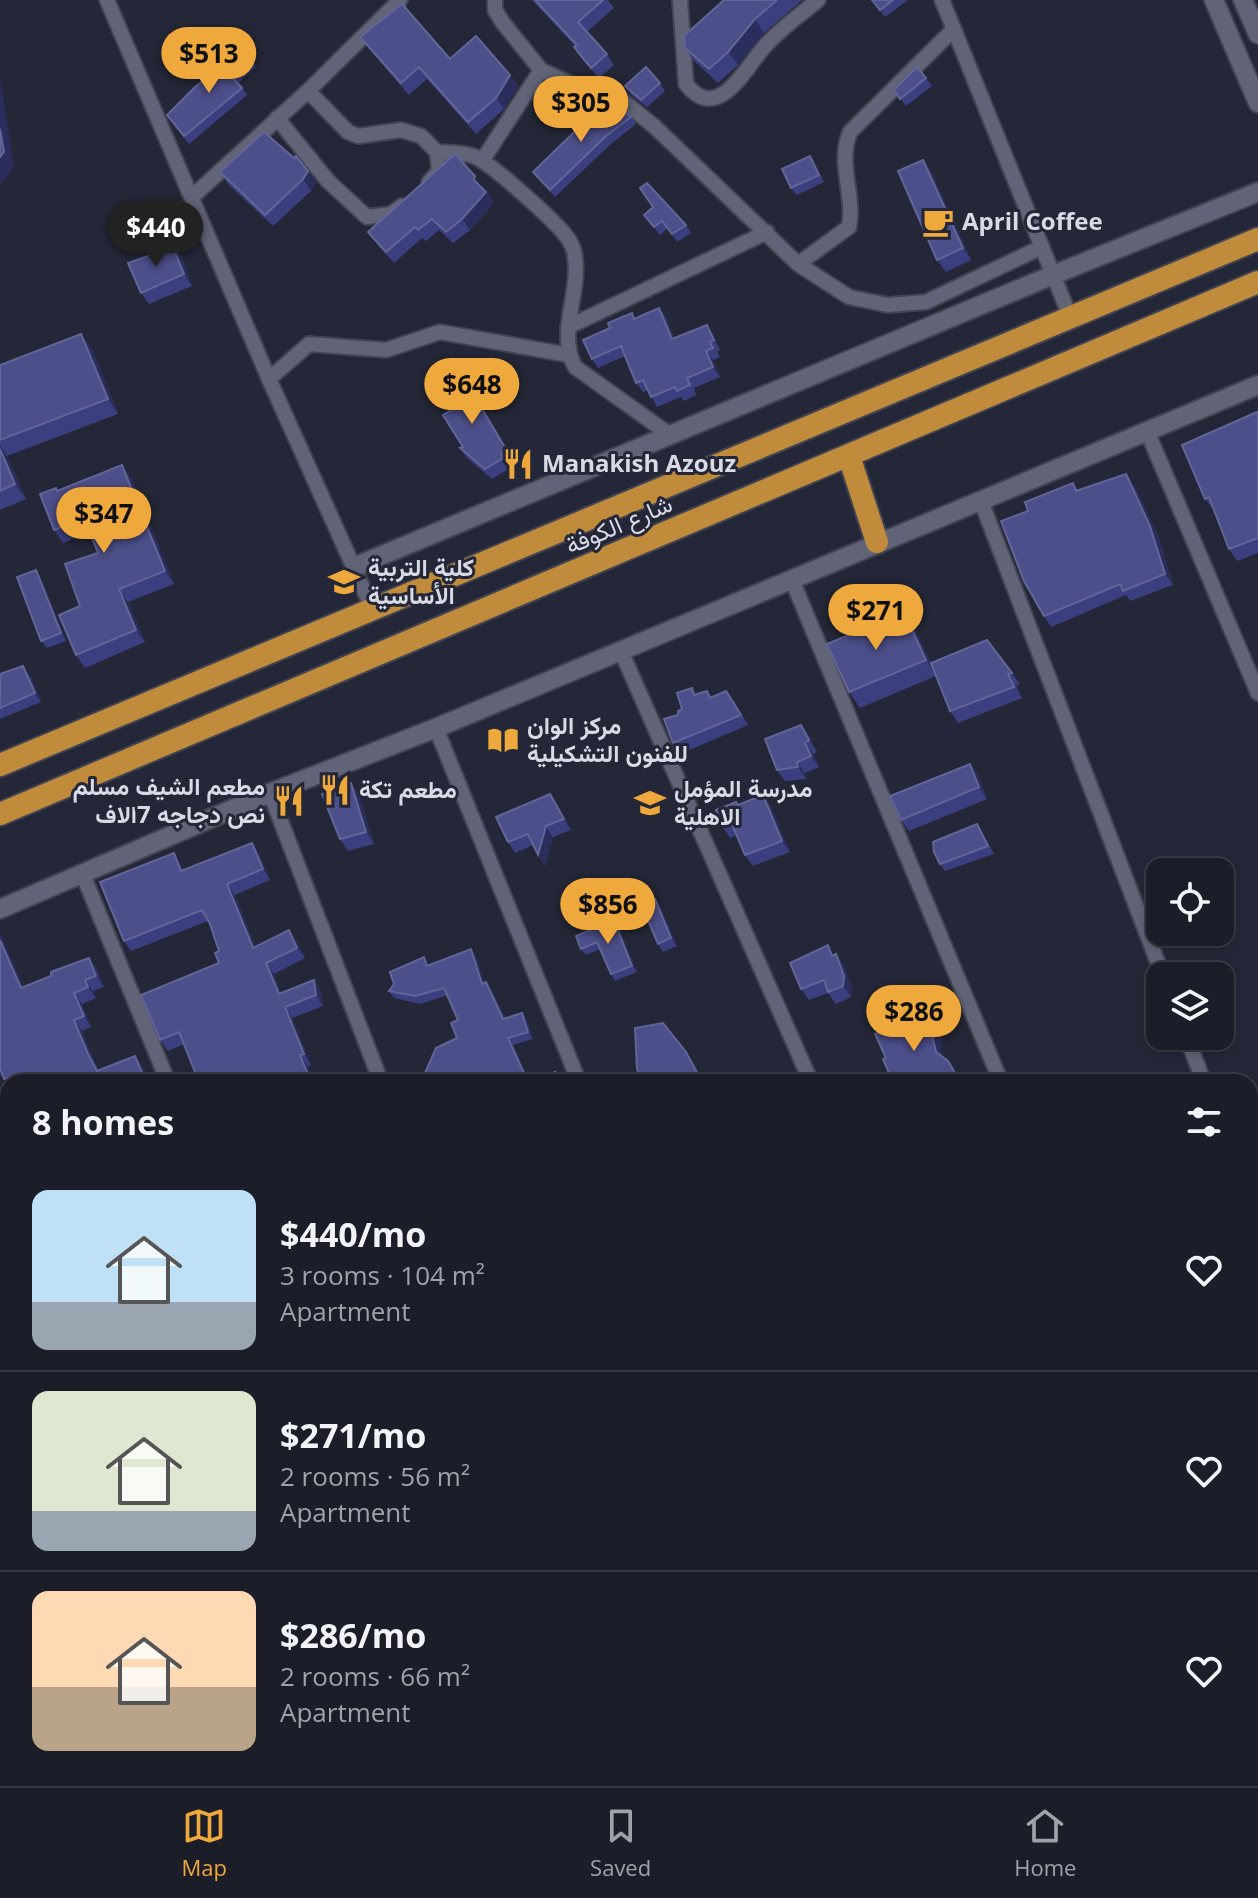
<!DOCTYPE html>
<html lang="en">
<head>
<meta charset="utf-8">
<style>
  :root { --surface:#1b1d29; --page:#242631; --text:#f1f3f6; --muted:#a0a2a8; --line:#393b46; --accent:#eea83c }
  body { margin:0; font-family:"Open Sans",Vazirmatn,sans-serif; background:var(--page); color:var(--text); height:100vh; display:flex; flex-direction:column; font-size:30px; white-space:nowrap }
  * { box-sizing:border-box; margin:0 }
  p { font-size:26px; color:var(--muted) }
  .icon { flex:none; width:44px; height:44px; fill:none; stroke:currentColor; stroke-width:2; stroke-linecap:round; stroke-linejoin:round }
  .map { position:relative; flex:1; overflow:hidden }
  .sheet { position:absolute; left:0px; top:1074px; width:1258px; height:712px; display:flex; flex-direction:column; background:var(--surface); border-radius:24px 24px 0 0; box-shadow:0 4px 12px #0003,0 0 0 2px var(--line) }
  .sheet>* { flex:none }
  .tools { position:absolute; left:1146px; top:858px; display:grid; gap:16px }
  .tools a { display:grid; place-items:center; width:88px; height:88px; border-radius:16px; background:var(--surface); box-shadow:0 4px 12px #0003,0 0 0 2px var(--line); font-size:40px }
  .price { position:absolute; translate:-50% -68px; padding:0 18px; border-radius:28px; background:var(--accent); color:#111; font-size:26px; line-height:52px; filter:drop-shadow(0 2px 4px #0008) }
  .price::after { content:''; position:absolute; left:50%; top:48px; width:24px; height:18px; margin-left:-12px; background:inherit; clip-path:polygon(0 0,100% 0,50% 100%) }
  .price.active { background:#222; color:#fff }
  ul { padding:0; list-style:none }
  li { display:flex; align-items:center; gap:24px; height:200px; padding:0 32px }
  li+li { border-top:2px solid var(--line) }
  li span { display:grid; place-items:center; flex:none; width:224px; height:160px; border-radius:16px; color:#555 }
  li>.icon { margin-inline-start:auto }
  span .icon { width:96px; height:96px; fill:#fffc; stroke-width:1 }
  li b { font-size:34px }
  h2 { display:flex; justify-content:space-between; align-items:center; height:96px; padding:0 32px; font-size:34px }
  .menu { display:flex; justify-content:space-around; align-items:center; height:112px; border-top:2px solid var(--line); background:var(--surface); font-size:22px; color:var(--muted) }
  .menu a { display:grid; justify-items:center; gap:4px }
  .menu .active { color:var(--accent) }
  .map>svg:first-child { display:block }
  .green { fill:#62461d }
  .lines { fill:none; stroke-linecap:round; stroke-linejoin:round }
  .minor-casing { stroke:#424452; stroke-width:18 }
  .tertiary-casing { stroke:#424452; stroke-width:22 }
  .trunk-casing { stroke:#424452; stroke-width:26 }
  .minor { stroke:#616477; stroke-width:14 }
  .tertiary { stroke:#616477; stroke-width:18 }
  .trunk { stroke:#c08c3c; stroke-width:22 }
  .wall { fill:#3c3f7f }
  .shaded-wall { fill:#2b2e5d }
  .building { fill:#4d4f8a; stroke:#626598; stroke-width:2 }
  .labels { text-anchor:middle; stroke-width:6; stroke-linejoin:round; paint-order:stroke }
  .poi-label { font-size:24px; font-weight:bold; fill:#d8dae5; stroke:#242737; text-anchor:start }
  .street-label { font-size:24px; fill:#d8dae5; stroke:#242737 }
</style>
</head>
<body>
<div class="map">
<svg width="1258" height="1786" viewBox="0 0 1258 1786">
  <rect width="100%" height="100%" fill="#242737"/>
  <path class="green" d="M1250,1773L1255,1786H1031L1029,1778H1250Z"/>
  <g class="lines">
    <defs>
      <g id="minor">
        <path d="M107,0L269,379L372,608"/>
        <path d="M495,0V10L503,23L541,70L582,89L623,101L655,127L798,264L849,297L888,305L926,302L1042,247"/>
        <path d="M680,0L686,84C718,125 745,68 765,46C780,29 800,15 818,0"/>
        <path d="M942,0L1071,319"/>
        <path d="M308,91L348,132L358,136L401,130L421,136L437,152L439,171L429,182"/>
        <path d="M277,118L328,181L367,217L391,214L402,206"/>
        <path d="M437,152C448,153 463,152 473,156C488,160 556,222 566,236C571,241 575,252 575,258C580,295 557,333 575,367L670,435"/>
        <path d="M482,161L541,70"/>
        <path d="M193,196L308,91L400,0"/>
        <path d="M798,264L849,227C855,193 837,164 850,132L954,29"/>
        <path d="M568,327L767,232"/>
        <path d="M269,379L309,344L386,350L440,332L569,355"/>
        <path d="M1147,431L1258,693"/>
        <path d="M981,501L1163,976"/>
        <path d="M792,580L1001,1082"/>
        <path d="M621,651L811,1082"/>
        <path d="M436,728L579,1082"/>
        <path d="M270,793L381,1082"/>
        <path d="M83,875L168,1082"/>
        <path d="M1186,1036L1204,1082"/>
        <path d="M1250,1104L1258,1100"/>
        <path d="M0,1186L8,1205"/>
        <path d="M1250,1329L1258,1325"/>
        <path d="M0,1624L8,1620"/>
        <path d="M0,1665L8,1685"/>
        <path d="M1250,1671L1258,1690"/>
        <path d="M46,1778L49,1786"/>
        <path d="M160,1786L179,1778"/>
      </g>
      <g id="tertiary">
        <path d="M1214,0L1258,103"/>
        <path d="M1243,0L1258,34"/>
        <path d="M354,567L1053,275L1258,192"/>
        <path d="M0,909L270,793L436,728L1258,385"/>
      </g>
      <g id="trunk">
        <path d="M849,456L877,542"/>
        <path d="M0,765L1258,239"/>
        <path d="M0,814L1258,282"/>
      </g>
    </defs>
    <use href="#minor" class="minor-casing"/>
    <use href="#tertiary" class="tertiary-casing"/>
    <use href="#trunk" class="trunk-casing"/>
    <use href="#minor" class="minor"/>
    <use href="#tertiary" class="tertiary"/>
    <use href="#trunk" class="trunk"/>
  </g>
  <g class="wall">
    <path d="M532,0H608L614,8L587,32L607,54L614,65L599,78L581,58L574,47L575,46Z"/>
    <path d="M724,0H802L764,33L738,65L718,83L694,61L685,48Z"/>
    <path d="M872,0H908L885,17Z"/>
    <path d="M360,37L510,75L518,86L504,109L476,134L427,79L409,95L369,49Z"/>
    <path d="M251,60L256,67L238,83L247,95L189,144L167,115Z"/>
    <path d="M917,67L932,86L906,106L894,90Z"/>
    <path d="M660,83L665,91L647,107L630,94L625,86Z"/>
    <path d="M631,117L636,124L612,143L555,197L533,172Z"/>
    <path d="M264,132L316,182L311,191L273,226L228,184L220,172Z"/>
    <path d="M923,160L931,171L971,260L946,272L937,260Z"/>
    <path d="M815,164L824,182L797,195L791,188Z"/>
    <path d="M483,187L494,203L470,230L453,243L439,230L426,241L422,238L394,263L376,243L368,232Z"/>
    <path d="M644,215L686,225L691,233L677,242L668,228L660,235Z"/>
    <path d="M173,247L182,258L192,286L149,304L141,293Z"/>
    <path d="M659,308L666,317L674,338L713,334L720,350L717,351L720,357L713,360L720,377L694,388L696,395L684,401L681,397L657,407L648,390L643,392L636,383L625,356L598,368L592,359L635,318Z"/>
    <path d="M92,349L118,414L7,456L26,499L0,510V365Z"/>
    <path d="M462,379L480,408L481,407L488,417L514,461L508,465L510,468L492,479L467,458L460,448L463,447L451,410Z"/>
    <path d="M1258,414V553L1237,561L1229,549L1214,510L1205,499Z"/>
    <path d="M131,478L174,584L128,602L145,642L85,668L76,655L98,553L90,532L63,543L54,530L58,490Z"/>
    <path d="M1073,483L1078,490L1134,485L1158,536L1173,585L1130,601L1126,595L1051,627L1044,616L1028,511Z"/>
    <path d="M36,570L41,578L66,641L47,648L41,641Z"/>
    <path d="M914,627L932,665L1012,673L1020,684L1016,686L1022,698L958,723L950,711L936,676L860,708L849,692Z"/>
    <path d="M0,674L30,675L41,702L0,719Z"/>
    <path d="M692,688L696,694L734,701L748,725L680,754L673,743L678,715L682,709Z"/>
    <path d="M801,725L809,736L817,752L813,754L819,767L805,773L806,779L785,781L777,770Z"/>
    <path d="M970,764L978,775L987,799L909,831L901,820Z"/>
    <path d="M359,795L374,844L348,851L340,839Z"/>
    <path d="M763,795L771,807L790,852L753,866L745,855L737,835L730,838L722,826L736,802L739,805Z"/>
    <path d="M557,805L571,830L553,837L545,866L533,845L515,853L508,842Z"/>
    <path d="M982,832L994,854L945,871L940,864Z"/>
    <path d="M252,843L259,854L270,880L235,895L255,946L289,930L296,941L305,958L274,974L281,993L321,991L323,1006L292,1018L311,1065L308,1066L314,1082H199L184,1044L168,1051L160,1040L219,963V951L208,921L131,951L124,941L181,864L183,870Z"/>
    <path d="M660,906L677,946L663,952L658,944Z"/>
    <path d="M618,927L637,972L615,981L611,974L600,949L586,955L581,949Z"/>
    <path d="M0,934L23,987L97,969L104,987L93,991L96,998L82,1004L91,1027L82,1031L96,1065L99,1070L135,1056L143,1067L149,1082H8V1085L0,1069Z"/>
    <path d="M836,954L844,966L852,988L851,997L836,1004L828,993L809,1000L801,989Z"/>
    <path d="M476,956L484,982H486L491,989L505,1018L522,1013L527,1020L533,1039L513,1045L530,1082H421L457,1038L458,1020L448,995L420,1004L394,998L389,991L429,965Z"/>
    <path d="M1250,1209L1258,1230V1285L1250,1288Z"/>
    <path d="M1250,1373L1258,1389V1461L1250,1464Z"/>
  </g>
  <g class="shaded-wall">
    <path d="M755,19L764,33L738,65L728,52Z"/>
    <path d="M510,75L518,86L504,109L496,98Z"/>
    <path d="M0,78L14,167L0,186Z"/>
    <path d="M923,160L931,171L971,260L963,248Z"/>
    <path d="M308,171L316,182L311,191L303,179Z"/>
    <path d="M486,192L494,203L470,230L462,219Z"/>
    <path d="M173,247L182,258L192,286L184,274Z"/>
    <path d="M659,308L666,317L678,349L672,339Z"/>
    <path d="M707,325L713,334L720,350L714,340Z"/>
    <path d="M81,334L92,349L118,414L108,399Z"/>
    <path d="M706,351L713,360L720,377L713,367Z"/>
    <path d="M481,407L488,417L514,461L507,451Z"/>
    <path d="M0,446L7,456L26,499L15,484L0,449Z"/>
    <path d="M122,465L131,478L174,584L165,571Z"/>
    <path d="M1126,474L1134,485L1158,536L1173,585L1165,574Z"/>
    <path d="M36,570L41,578L66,641L61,633Z"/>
    <path d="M119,589L128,602L145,642L136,630Z"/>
    <path d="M904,612L914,627L937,676L926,660Z"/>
    <path d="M23,666L30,675L41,702L35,693Z"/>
    <path d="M801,725L809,736L817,752L809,740Z"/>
    <path d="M805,743L813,754L819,767L811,756Z"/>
    <path d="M797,762L805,773L806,779L798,767Z"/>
    <path d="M970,764L978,775L987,799L979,787Z"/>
    <path d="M351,783L359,795L374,844L366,832Z"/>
    <path d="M550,794L557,805L571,830L564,819Z"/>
    <path d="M763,795L771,807L790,852L782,841Z"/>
    <path d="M546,826L553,837L545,866L538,855Z"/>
    <path d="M252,843L259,854L270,880L263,869Z"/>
    <path d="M174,853L181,864L188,882L181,871Z"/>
    <path d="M227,884L235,895L260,958L253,948Z"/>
    <path d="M655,899L660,906L677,946L671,938Z"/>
    <path d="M614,920L618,927L637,972L632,966Z"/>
    <path d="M289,930L296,941L305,958L297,948Z"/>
    <path d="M0,934L2,937L29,999L21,988L0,940Z"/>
    <path d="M471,949L476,956L487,991L482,984Z"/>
    <path d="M836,954L844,966L852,988L851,997L843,986Z"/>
    <path d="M89,958L97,969L104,987L96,976Z"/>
    <path d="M266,963L274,974L286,1005L279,994Z"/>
    <path d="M85,980L93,991L96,998L88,987Z"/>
    <path d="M314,980L321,991L323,1006L316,995Z"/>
    <path d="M486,982L491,989L508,1026L503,1019Z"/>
    <path d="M74,993L82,1004L91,1027L84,1016Z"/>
    <path d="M285,1007L292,1018L311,1065L304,1054Z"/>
    <path d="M522,1013L527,1020L533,1039L528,1032Z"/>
    <path d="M926,1013L934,1025L943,1043L941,1050L944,1063L936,1052Z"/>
    <path d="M74,1020L82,1031L96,1065L105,1082L97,1071L88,1054Z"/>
    <path d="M508,1038L513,1045L530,1082H528Z"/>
    <path d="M686,1052L694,1063L704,1082H702Z"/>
    <path d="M300,1055L308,1066L314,1082H311Z"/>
    <path d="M135,1056L143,1067L149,1082H146L145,1080Z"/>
    <path d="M555,1072L560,1080L559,1082H553Z"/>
    <path d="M1250,1209L1258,1230V1240L1250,1220Z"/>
    <path d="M1250,1373L1258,1389V1394L1250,1378Z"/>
  </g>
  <g class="building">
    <path d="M535,0H603L578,22L607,54L591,68L574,47L577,45Z"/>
    <path d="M724,0H777L755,19L728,52L709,69L685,48L684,36Z"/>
    <path d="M872,0H893L880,10Z"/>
    <path d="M402,4L450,59L476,36L510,75L496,98L468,122L419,67L401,83L360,37Z"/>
    <path d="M240,50L251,60L232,77L242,88L184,136L167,115L194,88Z"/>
    <path d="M646,67L660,83L641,100L625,86Z"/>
    <path d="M917,67L926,78L900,99L894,90Z"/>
    <path d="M606,101L613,103L631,117L606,136L550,190L533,172Z"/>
    <path d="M0,129L4,152L0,157Z"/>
    <path d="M264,132L294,158L296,156L308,171L303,179L265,215L220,172Z"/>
    <path d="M455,154L475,176L474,180L486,192L462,219L446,232L432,219L418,230L415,227L386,252L368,232Z"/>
    <path d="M810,156L819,175L791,188L782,169Z"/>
    <path d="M923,160L963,248L937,260L898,171Z"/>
    <path d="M647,183L686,225L672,234L662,221L654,227L644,215L653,207L640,188Z"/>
    <path d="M173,247L184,274L141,293L128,263Z"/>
    <path d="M659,308L672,339L707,325L714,340L710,342L713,348L706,351L713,367L687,378L690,385L677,391L675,387L651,397L643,380L636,383L621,346L592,359L583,340L610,328L608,323L632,313L634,319Z"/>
    <path d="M81,334L108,399L0,440V365Z"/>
    <path d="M462,379L480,408L481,407L507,451L501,455L503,458L485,469L460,448L463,447L443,415L451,410L440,393Z"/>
    <path d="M1257,412L1258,416V538L1229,549L1209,497L1205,499L1182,445Z"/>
    <path d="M0,449L15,484L0,491Z"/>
    <path d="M122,465L165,571L119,589L136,630L76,655L59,615L80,606L65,564L98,553L84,518L54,530L40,494L56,488L57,491Z"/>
    <path d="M1126,474L1150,526L1165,574L1123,591L1120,584L1044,616L1024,581L1001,521L1028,511L1025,502L1073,483L1076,491Z"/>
    <path d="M36,570L61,633L41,641L17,577Z"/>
    <path d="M904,612L926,660L849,692L827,644Z"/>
    <path d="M987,640L1012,673L1008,674L1014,687L950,711L931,663Z"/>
    <path d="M23,666L35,693L0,708V674Z"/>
    <path d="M692,688L694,695L707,691L710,698L726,691L741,715L673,743L664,719L678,715V711L682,709L677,693Z"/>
    <path d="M801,725L809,740L805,743L811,756L797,762L798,767L777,770L765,739Z"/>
    <path d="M970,764L979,787L901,820L890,796Z"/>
    <path d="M351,783L366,832L340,839L322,794Z"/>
    <path d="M550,794L564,819L546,826L538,855L528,834L508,842L496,817Z"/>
    <path d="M763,795L782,841L745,855L731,822L722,826L716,810L736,802L738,805Z"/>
    <path d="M977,824L988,846L940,864L934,852L933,842Z"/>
    <path d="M252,843L263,869L227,884L253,948L289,930L297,948L266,963L279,994L314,980L316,995L285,1007L304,1054L300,1055L311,1082H199L179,1032L160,1040L141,995L219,963L215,953L219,951L210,924L202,910L124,941L100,882L174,853L181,871Z"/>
    <path d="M655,899L671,938L658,944L641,904Z"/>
    <path d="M614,920L632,966L611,974L597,942L581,949L576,936Z"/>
    <path d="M0,940L21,988L51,976V972L56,970L89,958L96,976L85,980L88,987L74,993L84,1016L74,1020L88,1054L97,1071L135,1056L145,1080L140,1082H10L8,1078L4,1079L0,1069Z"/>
    <path d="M828,945L832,956L836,954L844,976L843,986L828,992L824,980L801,989L790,963Z"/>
    <path d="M471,949L482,984L486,982L503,1019L522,1013L528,1032L508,1038L528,1082H480L479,1080L475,1082H421L436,1048L457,1038L451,1023L458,1020L444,988L415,996L389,991L394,984L390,972L424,957L427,966Z"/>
    <path d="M926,1013L935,1031L933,1039L936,1052L948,1061L958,1078V1082H893L883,1059L886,1058L875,1034Z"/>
    <path d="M663,1023L686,1052L702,1082H643L637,1069L635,1028Z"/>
    <path d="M555,1072L553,1082H532Z"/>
    <path d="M8,1136V1176H7L0,1160V1140Z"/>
    <path d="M1250,1220L1258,1240V1268L1250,1271Z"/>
    <path d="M1250,1378L1258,1394V1443L1250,1447Z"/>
  </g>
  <defs>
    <symbol id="cafe-bare" viewBox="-9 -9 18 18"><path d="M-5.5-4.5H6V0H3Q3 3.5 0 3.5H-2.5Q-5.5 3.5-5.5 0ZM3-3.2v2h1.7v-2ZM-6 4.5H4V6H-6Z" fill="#eea83c" stroke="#242737" stroke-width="2.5" paint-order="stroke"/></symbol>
    <symbol id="restaurant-bare" viewBox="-9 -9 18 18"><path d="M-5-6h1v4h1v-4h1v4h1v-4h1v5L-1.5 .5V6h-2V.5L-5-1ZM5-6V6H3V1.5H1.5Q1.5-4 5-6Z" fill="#eea83c" stroke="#242737" stroke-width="2.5" paint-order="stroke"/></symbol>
    <symbol id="university-bare" viewBox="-9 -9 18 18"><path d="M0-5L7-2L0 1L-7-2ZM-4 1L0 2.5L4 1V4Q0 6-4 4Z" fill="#eea83c" stroke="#242737" stroke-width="2.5" paint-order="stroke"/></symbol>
    <symbol id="library-bare" viewBox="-9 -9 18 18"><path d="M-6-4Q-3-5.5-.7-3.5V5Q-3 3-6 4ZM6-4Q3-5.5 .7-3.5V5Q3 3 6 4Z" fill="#eea83c" stroke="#242737" stroke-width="2.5" paint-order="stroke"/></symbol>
    <symbol id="school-bare" viewBox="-9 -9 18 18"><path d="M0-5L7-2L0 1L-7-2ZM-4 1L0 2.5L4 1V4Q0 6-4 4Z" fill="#eea83c" stroke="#242737" stroke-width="2.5" paint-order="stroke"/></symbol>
  </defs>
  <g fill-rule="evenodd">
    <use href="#cafe-bare" x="916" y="200" width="44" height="44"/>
    <use href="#restaurant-bare" x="496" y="442" width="44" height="44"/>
    <use href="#university-bare" x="322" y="560" width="44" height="44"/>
    <use href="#library-bare" x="481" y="718" width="44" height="44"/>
    <use href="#restaurant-bare" x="313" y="768" width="44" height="44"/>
    <use href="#restaurant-bare" x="267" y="779" width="44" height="44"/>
    <use href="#school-bare" x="628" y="781" width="44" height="44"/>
  </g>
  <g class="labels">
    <g class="poi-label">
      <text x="962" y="230">April Coffee</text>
      <text x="542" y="472">Manakish Azouz</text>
      <text x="368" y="576">كلية التربية<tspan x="368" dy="28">الأساسية</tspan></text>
      <text x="527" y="734">مركز الوان<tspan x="527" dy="28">للفنون التشكيلية</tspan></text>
      <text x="265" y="795" text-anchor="end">مطعم الشيف مسلم<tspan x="265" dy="28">نص دجاجه 7الاف</tspan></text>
      <text x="674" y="797">مدرسة المؤمل<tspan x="674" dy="28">الاهلية</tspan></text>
      <text x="359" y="798">مطعم تكة</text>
    </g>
    <g class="street-label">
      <text transform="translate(619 525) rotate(-23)" y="8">شارع الكوفة</text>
    </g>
  </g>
</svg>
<div class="tools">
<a><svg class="icon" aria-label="locate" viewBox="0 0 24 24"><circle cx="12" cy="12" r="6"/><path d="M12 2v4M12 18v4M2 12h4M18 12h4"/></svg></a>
<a><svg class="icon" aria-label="layers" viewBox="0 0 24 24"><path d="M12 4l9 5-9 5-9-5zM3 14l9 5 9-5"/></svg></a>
</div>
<b class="price" style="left:209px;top:95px">$513</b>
<b class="price" style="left:581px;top:144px">$305</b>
<b class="price active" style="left:156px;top:269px">$440</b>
<b class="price" style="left:472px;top:426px">$648</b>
<b class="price" style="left:104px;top:555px">$347</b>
<b class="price" style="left:876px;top:652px">$271</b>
<b class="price" style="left:608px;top:946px">$856</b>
<b class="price" style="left:914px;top:1053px">$286</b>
<section class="sheet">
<h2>8 homes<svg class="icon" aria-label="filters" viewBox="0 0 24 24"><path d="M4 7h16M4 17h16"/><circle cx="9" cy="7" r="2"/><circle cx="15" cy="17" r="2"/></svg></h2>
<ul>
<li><span style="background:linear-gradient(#bfe0f5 70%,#9aa5b1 0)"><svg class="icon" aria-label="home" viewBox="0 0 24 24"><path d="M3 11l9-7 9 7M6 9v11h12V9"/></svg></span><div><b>$440/mo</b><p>3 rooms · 104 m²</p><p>Apartment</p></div><svg class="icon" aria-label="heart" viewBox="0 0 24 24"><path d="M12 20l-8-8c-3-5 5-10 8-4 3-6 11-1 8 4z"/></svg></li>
<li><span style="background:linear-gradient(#dfe7d0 75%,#9aa5b1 0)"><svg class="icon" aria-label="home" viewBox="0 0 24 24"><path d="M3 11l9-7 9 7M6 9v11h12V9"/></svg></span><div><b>$271/mo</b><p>2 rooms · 56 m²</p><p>Apartment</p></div><svg class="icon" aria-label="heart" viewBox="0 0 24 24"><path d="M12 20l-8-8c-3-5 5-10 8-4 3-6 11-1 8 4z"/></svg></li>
<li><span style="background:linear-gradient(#ffd9b3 60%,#b9a48a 0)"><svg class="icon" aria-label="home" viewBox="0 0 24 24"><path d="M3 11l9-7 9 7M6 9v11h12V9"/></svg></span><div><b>$286/mo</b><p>2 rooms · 66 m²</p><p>Apartment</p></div><svg class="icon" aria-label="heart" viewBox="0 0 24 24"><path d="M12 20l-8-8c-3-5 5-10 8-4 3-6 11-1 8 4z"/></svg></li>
</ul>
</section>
</div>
<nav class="menu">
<a class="active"><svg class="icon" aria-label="map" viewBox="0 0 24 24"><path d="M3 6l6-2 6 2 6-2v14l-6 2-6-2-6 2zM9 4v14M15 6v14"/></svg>Map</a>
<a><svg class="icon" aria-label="saved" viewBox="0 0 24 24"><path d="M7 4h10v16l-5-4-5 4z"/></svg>Saved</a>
<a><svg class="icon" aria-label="home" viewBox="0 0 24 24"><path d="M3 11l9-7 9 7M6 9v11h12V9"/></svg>Home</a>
</nav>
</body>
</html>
